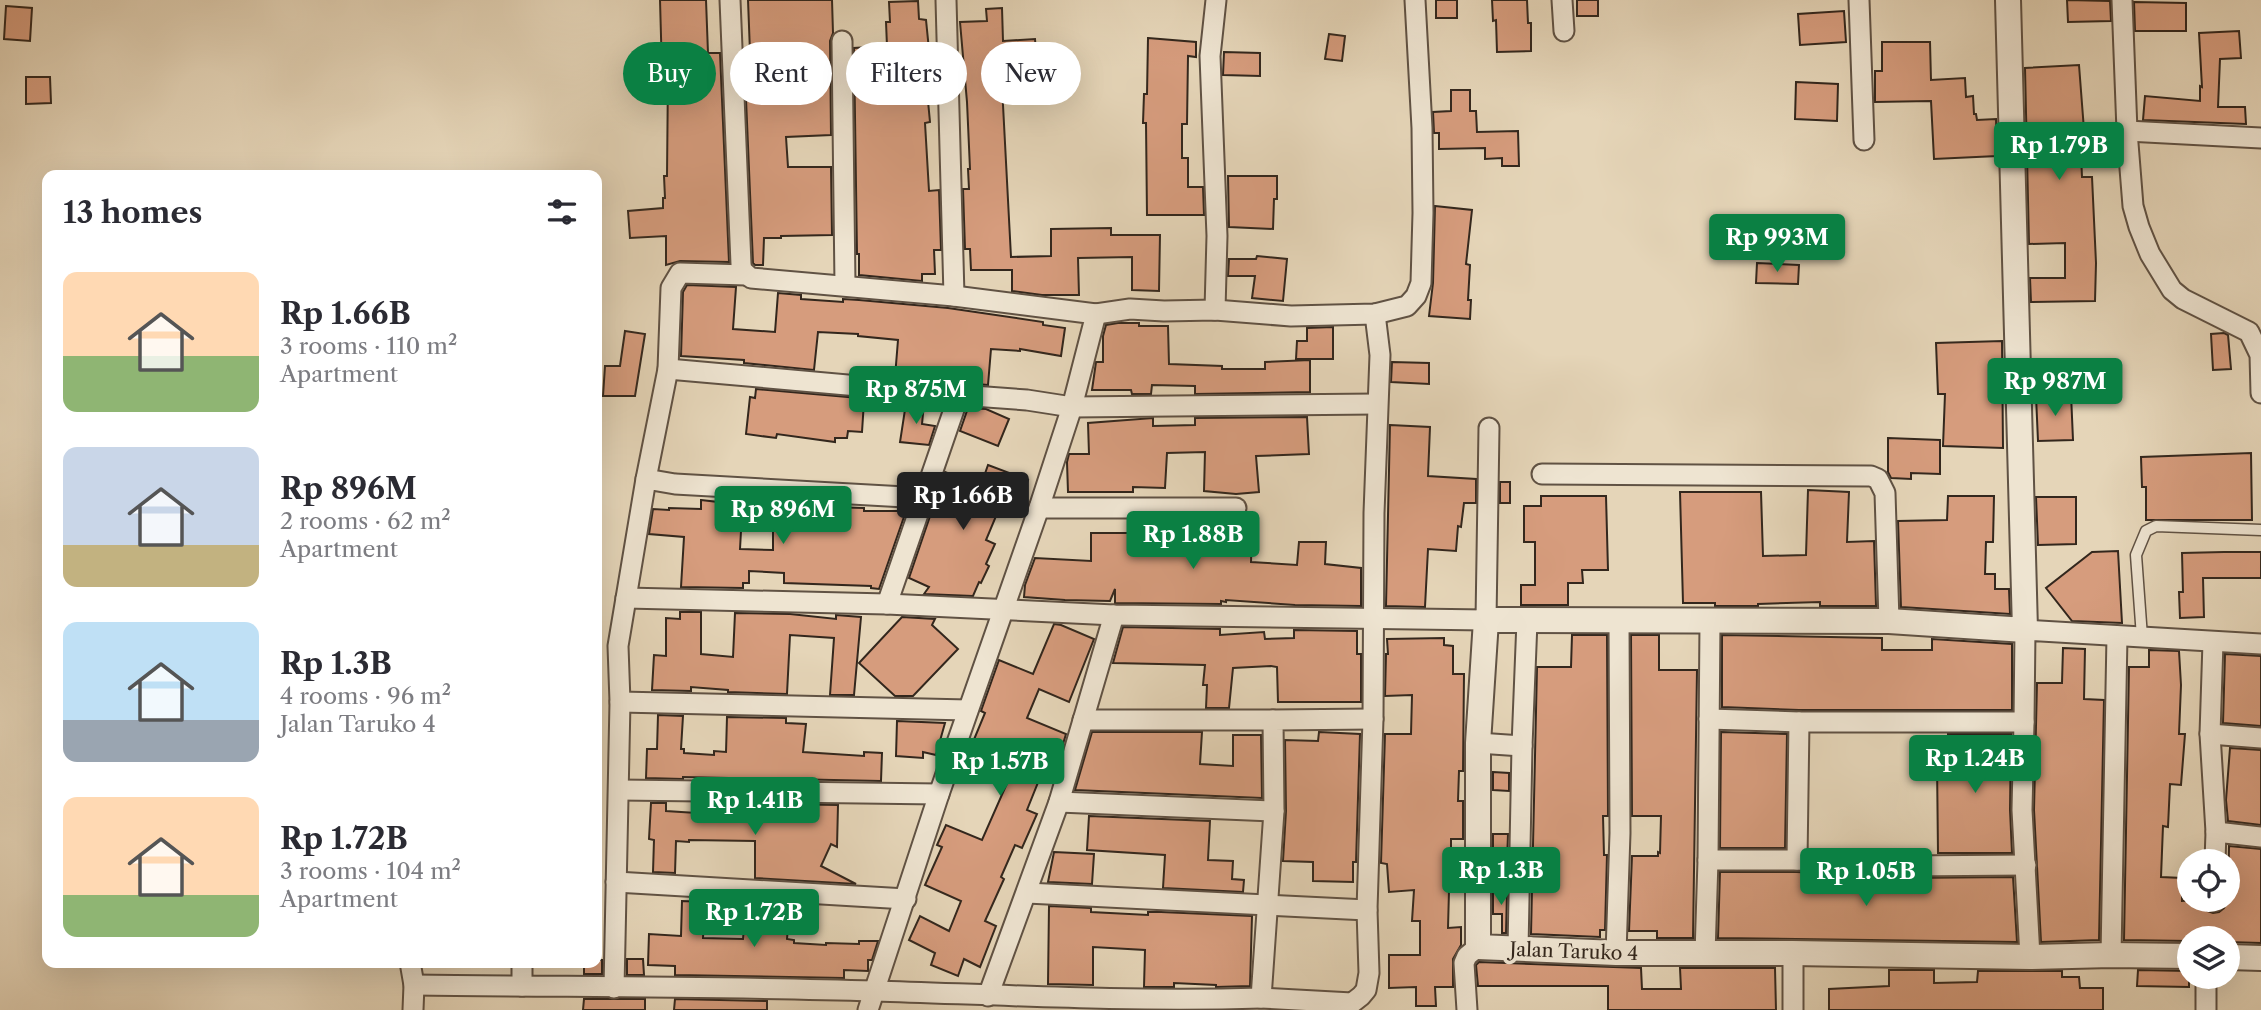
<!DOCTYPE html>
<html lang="en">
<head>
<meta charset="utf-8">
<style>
  :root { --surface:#fff; --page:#f2f2f3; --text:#2b2b33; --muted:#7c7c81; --accent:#0b8043 }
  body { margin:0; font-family:"Libre Caslon Text",serif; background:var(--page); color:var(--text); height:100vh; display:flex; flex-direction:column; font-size:26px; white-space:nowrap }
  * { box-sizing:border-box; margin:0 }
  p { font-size:23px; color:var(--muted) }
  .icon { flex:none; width:38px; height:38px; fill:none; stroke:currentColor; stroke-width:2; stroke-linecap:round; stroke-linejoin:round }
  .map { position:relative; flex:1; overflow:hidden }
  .panel { position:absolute; left:42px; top:170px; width:560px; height:798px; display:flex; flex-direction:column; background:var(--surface); border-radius:14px; box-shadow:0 7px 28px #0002 }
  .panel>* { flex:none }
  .hud { position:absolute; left:623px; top:42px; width:665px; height:63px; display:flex; gap:14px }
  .buttons { position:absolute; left:2177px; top:849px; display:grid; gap:14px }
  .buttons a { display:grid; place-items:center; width:63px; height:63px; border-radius:50%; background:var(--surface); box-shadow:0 7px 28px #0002; font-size:35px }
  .price { position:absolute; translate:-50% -60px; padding:0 16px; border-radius:7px; background:var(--accent); color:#fff; font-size:23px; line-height:46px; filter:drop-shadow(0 2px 4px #0008) }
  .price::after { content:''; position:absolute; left:50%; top:42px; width:21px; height:16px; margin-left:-10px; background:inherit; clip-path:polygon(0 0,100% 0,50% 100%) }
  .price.current { background:#222; color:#fff }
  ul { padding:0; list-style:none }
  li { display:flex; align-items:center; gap:21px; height:175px; padding:0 21px }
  li span { display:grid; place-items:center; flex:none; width:196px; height:140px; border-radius:14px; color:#555 }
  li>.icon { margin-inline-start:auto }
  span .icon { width:84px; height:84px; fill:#fffc; stroke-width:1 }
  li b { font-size:30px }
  h2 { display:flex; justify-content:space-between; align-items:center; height:84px; padding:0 21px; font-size:30px }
  .chip { padding:0 24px; border-radius:32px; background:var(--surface); box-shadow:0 7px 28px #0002; font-size:24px; line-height:63px }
  .chip.current { background:var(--accent); color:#fff }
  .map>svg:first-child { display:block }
  .building { fill:#d69c7d; stroke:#33271d; stroke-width:2 }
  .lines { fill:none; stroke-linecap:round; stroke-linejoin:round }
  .service-casing { stroke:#605244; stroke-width:13 }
  .minor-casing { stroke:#605244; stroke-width:23 }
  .tertiary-casing { stroke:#605244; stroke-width:28 }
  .service { stroke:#eee4d1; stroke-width:10 }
  .minor { stroke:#eee4d1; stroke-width:19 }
  .tertiary { stroke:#eee4d1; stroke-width:24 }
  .labels { text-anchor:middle; stroke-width:7; stroke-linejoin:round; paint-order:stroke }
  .street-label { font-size:19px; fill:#33271d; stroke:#eee4d1 }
</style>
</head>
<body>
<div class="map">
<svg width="2261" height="1010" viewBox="0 0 2261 1010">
  <rect width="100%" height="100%" fill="#e5d5b8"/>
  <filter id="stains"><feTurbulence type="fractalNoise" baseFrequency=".00286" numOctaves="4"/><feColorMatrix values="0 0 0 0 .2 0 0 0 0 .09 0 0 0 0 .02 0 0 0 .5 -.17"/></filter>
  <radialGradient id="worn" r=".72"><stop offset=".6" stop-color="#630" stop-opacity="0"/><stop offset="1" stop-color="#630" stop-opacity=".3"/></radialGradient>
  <g class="building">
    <path d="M660,0H706L708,53H720L729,262L680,261L666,265V236L630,238L628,211L663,208V198H665L664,176H667L668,72H662Z"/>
    <path d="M748,0H832L833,33L830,41L831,135L786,137L788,167H831L832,235L781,236V238H764L763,265H755L753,263L744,52H750Z"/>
    <rect x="1436" y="0" width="21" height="18"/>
    <path d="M1492,0H1527L1528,23H1531V51L1497,52L1496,20L1493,21Z"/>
    <rect x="1577" y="0" width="21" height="16"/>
    <path d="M2067,0L2110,1L2111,21L2068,22Z"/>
    <path d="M918,1L919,19L926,20L932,80H929L931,101H928L930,122L925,123L929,191L939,190L941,250H934L935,274H922V281L859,275V254H857L854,48L887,46L886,22H890L889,2Z"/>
    <path d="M2134,2L2186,3V31H2135Z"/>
    <path d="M6,6L32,8L30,41L4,39Z"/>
    <path d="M1002,8L1003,41L1035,39L1037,63L1006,65L1007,86H1002L1011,257L1051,256V229L1111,228V235H1160L1159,291L1132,290V257L1078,258L1079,295H1042L1012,291V270H971L970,249H965L963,189H969L968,169H970L967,102L960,22L987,21L986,9Z"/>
    <path d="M1844,11L1846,42L1800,45L1798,14Z"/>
    <path d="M2239,31L2241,58L2220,59L2218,107H2245L2246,124L2143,120L2145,96L2200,101V86L2202,87L2199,33Z"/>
    <path d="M1329,34L1345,36L1342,61L1325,59Z"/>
    <path d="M1148,38L1196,42V57L1188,56L1187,124H1182V158H1188V187H1203L1204,215H1147L1146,123H1143L1144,94H1147Z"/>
    <path d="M1882,42H1930L1931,80L1965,78L1966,97L1973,96L1974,114H1976L1977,120L1996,119L1997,156L1934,159L1931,101L1875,102V71H1882Z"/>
    <path d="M1224,52L1260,53V76L1223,75Z"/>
    <path d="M2079,65L2084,130H2080L2082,177H2092L2096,263L2095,301L2031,302L2030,278H2065V243L2029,244L2025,68Z"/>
    <path d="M26,77H50L51,103L26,104Z"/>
    <path d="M1796,82L1838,84L1837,121L1795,119Z"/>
    <path d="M1451,90H1470V111H1476L1477,132L1518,131L1519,166H1502V158L1485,159V148L1439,149V133H1434L1433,112L1451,111Z"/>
    <path d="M1228,176H1277V199H1274L1273,229L1229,227Z"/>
    <path d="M1435,206L1472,210L1466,264L1470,265L1468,300H1471L1470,319L1429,316L1433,283Z"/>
    <path d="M1257,256L1287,259L1283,301L1252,298L1255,276H1228L1229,259H1256Z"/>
    <path d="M1757,263L1799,265L1798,284L1756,283Z"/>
    <path d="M687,285L736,287L733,329L775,332L778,293L801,295V299L843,302V299L859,300L948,308L1043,322V325L1065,328L1061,356L1020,349V351L991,349L988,385L895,377L898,340L858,336V334L818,332L814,370L744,363V360L681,356L683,292Z"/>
    <path d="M1118,323H1139V326H1168L1169,364L1222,366V369H1265V362L1310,360V392L1195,394V386L1152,385L1151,394H1132L1131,390H1092L1096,362H1103V336L1106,325Z"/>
    <path d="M1333,327V359H1296L1297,341H1307V328Z"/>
    <path d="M625,331L645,334L635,396H603L605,366H620Z"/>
    <path d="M2224,333L2228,335L2231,369L2213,370L2211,334Z"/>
    <path d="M2002,341L2003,448L1943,446L1945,394H1938L1936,343Z"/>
    <path d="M1392,362L1429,363V384L1391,382Z"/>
    <path d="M756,389L859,398V400L864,401L862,432L848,431L847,438H835V442L777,434L776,438L746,434L750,397L755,398Z"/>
    <path d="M2071,394L2073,440L2038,441L2036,396Z"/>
    <path d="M906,403L924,404L922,424L935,426L929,445L900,442Z"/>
    <path d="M968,408L986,409L1009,419L998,446L960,431Z"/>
    <path d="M1307,417L1309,454L1256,456L1259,492L1236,494L1204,491L1205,452L1167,453L1165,488L1133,487V492H1068L1067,462L1069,454H1089L1088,423L1153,418V426L1195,425V418Z"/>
    <path d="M1390,425L1430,427L1428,476L1476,479V503H1464L1461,527L1458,526L1456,551L1428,549L1425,607L1386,606Z"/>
    <path d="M1888,438L1940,440V474L1911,473V479L1891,478L1888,472Z"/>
    <path d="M2251,453L2252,520H2146V487H2142L2141,457Z"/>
    <path d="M988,465L1028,480L1019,503L1004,497L986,540L995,544L986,564L989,566L981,583L979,582L973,596L924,594L929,587L909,578L945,472L981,485Z"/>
    <rect x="1500" y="482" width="10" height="21"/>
    <path d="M1808,490L1849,492L1847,542L1874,541L1876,606H1820V602L1758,604V606H1715V603H1683L1680,492H1761L1763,556L1806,555Z"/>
    <path d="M1541,496H1606L1608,570H1582L1583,583H1568V605H1521V585H1535V542H1524V506H1541Z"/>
    <path d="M1948,496H1994L1993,542H1986L1985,574H1995V589H2009L2010,614L1901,607L1898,521L1947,520Z"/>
    <path d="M2036,497H2076V544L2038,545Z"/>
    <path d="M701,500L718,502L717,511L742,513L740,549L773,550V510L829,513V507L864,508V511H906L879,589L871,588V586L784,583V573L749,571V583H743V588L681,587L684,537L649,534L653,509L669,510V508L701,509Z"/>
    <path d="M1138,524L1227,525V528L1252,529L1251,562L1297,565L1299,542H1326L1325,564L1361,568V606L1295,605L1226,600V602L1221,601V604L1115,603V589L1110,601L1065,600L1024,597L1025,585L1035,558L1091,561V533H1138Z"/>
    <path d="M2118,551L2122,623L2072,621L2046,588L2092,552Z"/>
    <path d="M2224,552H2261V578H2203L2204,617L2180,618L2179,592H2183L2182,553Z"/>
    <path d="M680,612H701V654L733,657L735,613L790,614L836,619V615L861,617L854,695H830L834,638L790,635L787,694L728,692V690L691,687V691L652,690L654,655L666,656V618L680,619Z"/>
    <path d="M902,617L935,619L932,625L958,649L913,696H895L859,663Z"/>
    <path d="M1054,624L1061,625L1094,639L1069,702L1039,689L1027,718L1066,734L1060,754L1051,750L1027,810L1037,814L1022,848L1015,845L1001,877L1004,879L985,921L996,926L980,967L964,959L958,976L931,965L935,953L909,940L920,916L949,931L961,901L925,885L942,847L937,845L946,825L982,840L1012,772L968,754L985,713L981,711L999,660L1033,674Z"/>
    <path d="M1123,627L1220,629V635L1264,632L1265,639L1294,638V630L1357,631V654H1361V702H1278L1277,667L1271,666L1233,668L1229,708H1206L1207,685H1203L1205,665L1113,663Z"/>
    <path d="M1572,635H1607L1608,816H1603L1604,855H1607L1605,930H1600V937L1531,934L1537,667H1571Z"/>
    <path d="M1631,635H1659V670H1697L1693,938H1657V931H1629L1632,856H1658V852L1660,853L1661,816H1632Z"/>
    <path d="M1722,635L1882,638V650H1932V639L2012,644V710H1799L1722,707Z"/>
    <path d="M1444,638V645L1453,646V674H1464L1463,771H1459L1458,801H1463V839H1451V874H1463V891H1449L1448,928L1461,927V945L1453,959V987H1435L1436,1006H1416V987L1389,988V955H1420V921H1412L1414,890L1389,892L1387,864L1381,863L1385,734H1411L1412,695L1385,696L1386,654H1388L1387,639Z"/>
    <path d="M2063,648L2085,649L2084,699L2104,700L2099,940L2041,942L2034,810L2037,683H2062Z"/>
    <path d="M2149,650L2179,651L2181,685L2179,734H2185L2181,785L2170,784L2168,827L2163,826L2161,877L2182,878V901L2202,900L2203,906L2207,911L2213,913L2219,912L2224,908L2228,900L2229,846L2261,849V943L2228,942V938H2189V941L2124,940L2129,667H2149Z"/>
    <path d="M2225,654L2261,656V726L2223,723Z"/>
    <path d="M658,715L683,716L681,749H684V753L714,755V751L726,752L727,717L786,718V723L806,724L803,752L864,756V752L882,753L881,781L683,777V779L646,778L647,749H657Z"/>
    <path d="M897,721L945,723L936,755L923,752V758L896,756Z"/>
    <path d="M1092,732H1202L1200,764L1233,766V735H1261L1262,798L1075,790Z"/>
    <path d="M1319,732L1360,734L1356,862H1353V882L1313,881V862L1283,861L1286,811L1285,740L1318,741Z"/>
    <path d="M1721,732L1787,734L1785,848H1720Z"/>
    <path d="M1948,734H2011L2010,810L2012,853H1938L1937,763H1948Z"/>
    <path d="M2230,748L2261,750V825L2228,821L2226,800Z"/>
    <path d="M1493,772L1509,773V791L1493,790Z"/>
    <path d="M651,803H666V811L712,814V803L838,805L837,847L831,844L821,866L856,884L755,878V841L689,840V842L676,841L675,873L653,872L654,840L649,839Z"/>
    <path d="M1089,816L1210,821L1208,860L1233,861L1232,879L1244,880L1243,892L1163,888L1165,855L1087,850Z"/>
    <path d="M1493,834H1508L1507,861H1493Z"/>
    <path d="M1054,852L1094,854L1092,884L1048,882Z"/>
    <path d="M1720,872H1797L1904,878L2013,877L2017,942L1718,938Z"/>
    <path d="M1493,892H1507L1506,933H1502V914H1493Z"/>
    <path d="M682,901L705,902L703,938L743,939L746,905L755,906V902L790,904L787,939L794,940V943L826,945V943L859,944V941H878L872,960H868V971L844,970V978L675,975V966L648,965L649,934L681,936Z"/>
    <path d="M1049,906L1091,908V912L1148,915V912H1161L1252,916L1250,986L1216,987V985L1174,983V987H1144L1145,950L1093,947V985L1048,984Z"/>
    <path d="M627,959H643L644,975H627Z"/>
    <path d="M597,960H602V974H584V962H597Z"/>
    <path d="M1479,962L1641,968L1642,989H1681L1680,968H1775L1776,1010H1608V986H1478L1476,965Z"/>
    <path d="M1889,970H1934V983L1977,982L1978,971H2062V977H2079L2080,988H2103V1010H1829V989L1889,986Z"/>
    <path d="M2138,970L2189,971V987L2137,986Z"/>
    <path d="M584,999H645V1010H583Z"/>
    <path d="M675,999L767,1001V1010H674Z"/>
  </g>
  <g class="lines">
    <defs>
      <path id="service" d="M2142,637L2136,555L2146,531L2156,526L2261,530"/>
      <g id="minor">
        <path d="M730,0L741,264L742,270L751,278L954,296L1096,314L1072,407L1039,508L939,794L868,1010"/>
        <path d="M946,0L954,296"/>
        <path d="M1562,0L1564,31"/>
        <path d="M1859,0L1864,140"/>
        <path d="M2122,0L2127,131L2133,206L2139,227L2150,254L2172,290L2183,299L2249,332L2260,355L2261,393"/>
        <path d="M842,41L845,285"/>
        <path d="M2127,131L2261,138"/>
        <path d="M1215,310L1217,236L1210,56L1216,0"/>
        <path d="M1096,314L1130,309L1164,311L1215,310L1291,316L1375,314L1407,306L1416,296L1421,283L1423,213L1422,128L1415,0"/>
        <path d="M668,369L959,395L887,604"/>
        <path d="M959,395L1027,400L1072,407L1377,404"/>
        <path d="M1542,474L1871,476L1878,479L1885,493L1889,621"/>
        <path d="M646,479L668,369L671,288L680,273L746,275"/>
        <path d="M1039,508H1236"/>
        <path d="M626,598L887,604L1114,615L1486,620L1489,428"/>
        <path d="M2213,642L2210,734L2216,832L2215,861"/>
        <path d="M620,702L968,710"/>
        <path d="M1709,719L1799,722H2024L2022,810L2030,957"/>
        <path d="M1083,720H1273"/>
        <path d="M2024,722L2025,630L2261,644"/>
        <path d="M2210,734L2261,738"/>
        <path d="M1478,743L1522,746L1527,621"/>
        <path d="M619,790L939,794"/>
        <path d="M1059,802L1274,811"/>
        <path d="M2216,832L2261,837"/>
        <path d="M1708,860H1797L1904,866L2026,865"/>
        <path d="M1797,860L1799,722"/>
        <path d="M616,882L906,899"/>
        <path d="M1027,893L1367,910"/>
        <path d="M2214,901V900"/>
        <path d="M1518,949L1522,746"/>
        <path d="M1616,953L1620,833L1619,621"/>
        <path d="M1793,953V1010"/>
        <path d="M1705,954L1708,860L1710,622"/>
        <path d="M2111,955L2117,636"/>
        <path d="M410,962L414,985L413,1010"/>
        <path d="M2206,976V1010"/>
        <path d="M414,985C567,987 721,986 875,991C1004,995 1132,1002 1261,998L1274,811L1273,720L1373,719"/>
        <path d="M522,986V962"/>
        <path d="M614,988L620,702L618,646L646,479L675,484L923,498"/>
        <path d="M988,996L1059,802L1114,615"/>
        <path d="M1261,998L1352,1003L1361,996L1366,990L1369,973L1367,910L1373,719L1374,513L1380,355L1375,314"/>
        <path d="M1467,1010L1464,963L1467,956L1478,947"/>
      </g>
      <g id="tertiary">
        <path d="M2008,0L2025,630L1889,621L1486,620L1478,743V947L1616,953H1793L2030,957L2111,955L2189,956"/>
        <path d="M2228,957L2261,958"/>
      </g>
    </defs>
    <use href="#service" class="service-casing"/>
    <use href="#minor" class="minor-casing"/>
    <use href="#tertiary" class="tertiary-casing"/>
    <use href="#service" class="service"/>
    <use href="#minor" class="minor"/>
    <use href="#tertiary" class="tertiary"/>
  </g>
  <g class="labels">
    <g class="street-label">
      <text transform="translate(1574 951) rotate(2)" y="7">Jalan Taruko 4</text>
    </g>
  </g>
  <rect width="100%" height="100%" filter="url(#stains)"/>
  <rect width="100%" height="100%" fill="url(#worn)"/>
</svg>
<div class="buttons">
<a><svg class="icon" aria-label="locate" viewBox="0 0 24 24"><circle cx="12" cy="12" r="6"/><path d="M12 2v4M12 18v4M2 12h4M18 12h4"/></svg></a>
<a><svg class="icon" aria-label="layers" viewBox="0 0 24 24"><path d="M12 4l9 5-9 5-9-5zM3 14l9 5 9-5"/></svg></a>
</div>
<b class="price" style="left:2059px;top:182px">Rp 1.79B</b>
<b class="price" style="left:1777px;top:274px">Rp 993M</b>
<b class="price" style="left:2055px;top:418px">Rp 987M</b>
<b class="price" style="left:916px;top:426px">Rp 875M</b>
<b class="price current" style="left:963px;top:532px">Rp 1.66B</b>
<b class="price" style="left:783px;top:546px">Rp 896M</b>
<b class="price" style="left:1193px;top:571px">Rp 1.88B</b>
<b class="price" style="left:1975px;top:795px">Rp 1.24B</b>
<b class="price" style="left:1000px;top:798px">Rp 1.57B</b>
<b class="price" style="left:755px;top:837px">Rp 1.41B</b>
<b class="price" style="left:1501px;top:907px">Rp 1.3B</b>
<b class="price" style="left:1866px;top:908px">Rp 1.05B</b>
<b class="price" style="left:754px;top:949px">Rp 1.72B</b>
<div class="hud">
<a class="chip current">Buy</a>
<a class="chip">Rent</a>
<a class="chip">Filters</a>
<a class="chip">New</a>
</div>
<section class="panel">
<h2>13 homes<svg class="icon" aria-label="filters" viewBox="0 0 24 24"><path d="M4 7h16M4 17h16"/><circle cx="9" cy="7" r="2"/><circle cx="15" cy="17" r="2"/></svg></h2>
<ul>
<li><span style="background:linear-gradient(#ffd9b3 60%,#8fb573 0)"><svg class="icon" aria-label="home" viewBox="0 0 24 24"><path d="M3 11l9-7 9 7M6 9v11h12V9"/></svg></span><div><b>Rp 1.66B</b><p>3 rooms · 110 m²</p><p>Apartment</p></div></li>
<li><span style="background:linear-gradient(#c9d6e8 70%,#c2b280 0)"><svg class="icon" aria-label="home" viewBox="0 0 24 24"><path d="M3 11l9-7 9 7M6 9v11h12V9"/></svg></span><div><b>Rp 896M</b><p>2 rooms · 62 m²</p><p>Apartment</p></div></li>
<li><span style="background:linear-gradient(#bfe0f5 70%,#9aa5b1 0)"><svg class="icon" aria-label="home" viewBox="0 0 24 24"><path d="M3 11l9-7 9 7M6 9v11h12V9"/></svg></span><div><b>Rp 1.3B</b><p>4 rooms · 96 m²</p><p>Jalan Taruko 4</p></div></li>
<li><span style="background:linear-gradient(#ffd9b3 70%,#8fb573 0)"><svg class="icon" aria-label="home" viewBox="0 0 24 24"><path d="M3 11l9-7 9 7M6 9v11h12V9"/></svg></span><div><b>Rp 1.72B</b><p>3 rooms · 104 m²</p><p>Apartment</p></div></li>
</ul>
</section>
</div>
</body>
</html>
